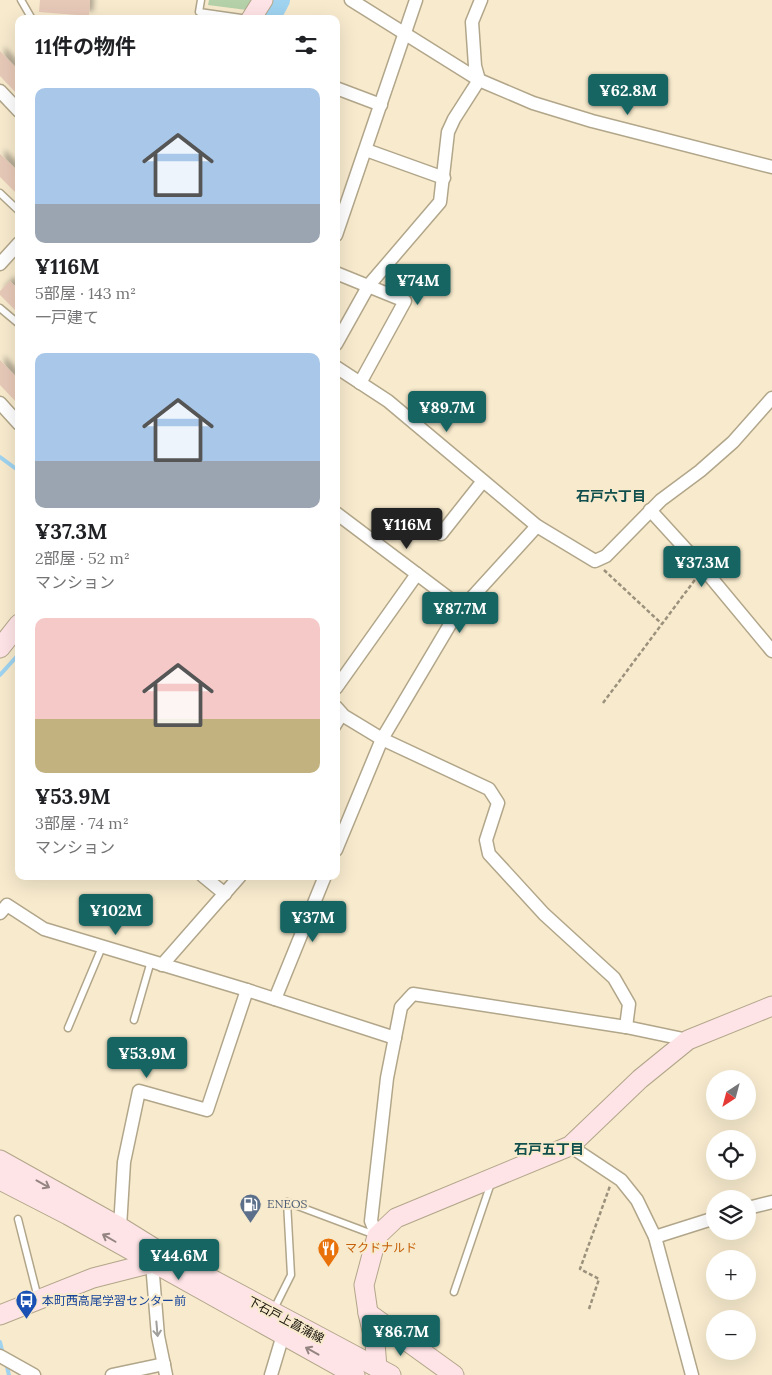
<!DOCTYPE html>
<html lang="ja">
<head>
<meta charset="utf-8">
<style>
  :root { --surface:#fff; --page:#f2f2f2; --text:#202124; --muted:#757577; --accent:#166562 }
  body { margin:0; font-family:Lora,"Noto Sans JP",serif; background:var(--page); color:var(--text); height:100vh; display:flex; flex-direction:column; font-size:19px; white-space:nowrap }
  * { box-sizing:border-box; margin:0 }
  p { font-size:16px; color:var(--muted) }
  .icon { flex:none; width:28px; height:28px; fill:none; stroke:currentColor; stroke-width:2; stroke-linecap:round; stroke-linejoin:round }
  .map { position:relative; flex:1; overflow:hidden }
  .drawer { position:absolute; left:15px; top:15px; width:325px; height:865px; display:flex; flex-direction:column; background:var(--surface); border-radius:10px; box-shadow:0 5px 20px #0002 }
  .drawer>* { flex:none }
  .needle { width:32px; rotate:216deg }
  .tools { position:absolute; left:706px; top:1070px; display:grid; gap:10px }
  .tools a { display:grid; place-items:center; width:50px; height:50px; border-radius:50%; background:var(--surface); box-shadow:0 5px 20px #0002; font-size:25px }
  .price { position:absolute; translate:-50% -42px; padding:0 11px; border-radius:5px; background:var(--accent); color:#fff; font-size:16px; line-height:32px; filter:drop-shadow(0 1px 2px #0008) }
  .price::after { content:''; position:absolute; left:50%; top:30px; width:15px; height:11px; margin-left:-8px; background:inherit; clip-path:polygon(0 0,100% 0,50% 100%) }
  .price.on { background:#222; color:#fff }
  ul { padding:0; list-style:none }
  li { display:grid; align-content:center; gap:10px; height:265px; padding:0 20px }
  li span { display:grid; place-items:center; height:155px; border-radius:10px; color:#555 }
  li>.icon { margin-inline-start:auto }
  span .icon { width:90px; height:90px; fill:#fffc; stroke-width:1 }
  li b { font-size:21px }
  h2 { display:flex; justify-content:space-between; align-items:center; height:60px; padding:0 20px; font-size:21px }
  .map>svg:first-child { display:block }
  .green { fill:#b5d1aa }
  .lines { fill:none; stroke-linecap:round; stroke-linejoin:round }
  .stream { stroke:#9fd3f0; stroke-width:4 }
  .river { stroke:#9fd3f0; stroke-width:22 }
  .building { fill:#e7c9b8; filter:url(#shadow) }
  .lane-casing { stroke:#b2a68a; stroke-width:9 }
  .street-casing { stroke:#b2a68a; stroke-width:15 }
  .secondary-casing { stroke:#b2a68a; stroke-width:21 }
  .path { stroke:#9b917c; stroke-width:2.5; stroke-dasharray:4 2.5; stroke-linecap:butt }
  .lane { stroke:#fff; stroke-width:6 }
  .street { stroke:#fff; stroke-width:12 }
  .secondary { stroke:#fee4e6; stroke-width:19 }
  .oneway { stroke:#958582 }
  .oneway2 { stroke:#a19f9c }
  .labels { text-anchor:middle; stroke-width:4; stroke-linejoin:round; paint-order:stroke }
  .service-label { font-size:12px; fill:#4e5e75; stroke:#f7eacd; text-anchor:start }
  .food-label { font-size:12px; fill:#c56008; stroke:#f7eacd; text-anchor:start }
  .transit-label { font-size:12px; fill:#164399; stroke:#f7eacd; text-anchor:start }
  .street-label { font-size:12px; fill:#151007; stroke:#f7eacd }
  .neighbourhood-label { font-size:14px; font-weight:bold; fill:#114f4d; stroke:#f7eacd }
</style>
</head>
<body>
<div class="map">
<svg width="772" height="1375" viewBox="0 0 772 1375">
  <defs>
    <filter id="shadow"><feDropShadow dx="4.5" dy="-4.5" stdDeviation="2.5" flood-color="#0004"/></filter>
  </defs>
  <rect width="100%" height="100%" fill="#f7eacd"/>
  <path class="green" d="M209,0H254L247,10L208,5Z"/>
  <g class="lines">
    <g class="stream">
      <path d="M0,457L19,471"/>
      <path d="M0,675L19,654"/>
      <path d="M0,1342L3,1354"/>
      <path d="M6,1363L9,1375"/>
    </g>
    <path class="river" d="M269,19L279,0"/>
  </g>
  <g class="building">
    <path d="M40,0H90L89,16L39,12Z"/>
    <path d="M0,51L19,71V96L0,76Z"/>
    <path d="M0,154L19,172V196L0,177Z"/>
    <path d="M10,281L19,290V314L0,295V291Z"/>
    <path d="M0,360L19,380V405L0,385Z"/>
  </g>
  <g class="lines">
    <defs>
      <g id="lane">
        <path d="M21,0L32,19"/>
        <path d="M201,0L199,12L248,19"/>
        <path d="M0,193L19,211"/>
        <path d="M0,308L19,324"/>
        <path d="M336,729L344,716"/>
        <path d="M134,1020L151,961"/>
        <path d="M68,1028L102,947"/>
        <path d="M18,1219L38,1298"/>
        <path d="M454,1292L491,1183"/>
        <path d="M274,1309L291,1275L287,1202L375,1235"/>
      </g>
      <g id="street">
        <path d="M351,0L479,80L533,103L592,121L772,167"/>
        <path d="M479,80L475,66L472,22L481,0"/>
        <path d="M336,88L381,105"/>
        <path d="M0,91L19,111"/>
        <path d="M366,150L444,178"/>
        <path d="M336,235L416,0"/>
        <path d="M0,264L19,243"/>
        <path d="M336,273L405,301L360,383"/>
        <path d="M336,344L369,285L440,202L448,132L454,119L479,80"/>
        <path d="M336,367L388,401L537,526L595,561L606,556L661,500L700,471L733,442L772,398"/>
        <path d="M0,403L19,424"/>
        <path d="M650,510L703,568L772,651"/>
        <path d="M336,513L462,608"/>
        <path d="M441,534L483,481"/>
        <path d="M336,688L417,574"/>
        <path d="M336,707L344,716L382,739L489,789L498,803L486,840L489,854L544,914L614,978L629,1004L626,1027"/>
        <path d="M336,850L382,739L455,616L537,526"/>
        <path d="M203,876L225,894"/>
        <path d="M0,913L7,905L44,929L247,990L395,1038"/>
        <path d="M162,965L240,876"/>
        <path d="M275,999L325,876"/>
        <path d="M570,1146L621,1180L637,1200L655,1237L692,1375"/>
        <path d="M748,1208L772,1202"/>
        <path d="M120,1227L124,1162L139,1091L207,1110L247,990"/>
        <path d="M377,1236L371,1221L387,1078L401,1007L413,994L626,1027L688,1040"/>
        <path d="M655,1237L715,1218"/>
        <path d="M152,1263L158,1336L166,1375"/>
        <path d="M0,1356L34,1375"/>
        <path d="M112,1375L164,1364"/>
        <path d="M271,1375L283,1335"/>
      </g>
      <g id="secondary">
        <path d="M251,19L263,0"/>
        <path d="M0,648L19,624"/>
        <path d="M0,1160L120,1227L157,1250L391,1375"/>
        <path d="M0,1180L68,1215L355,1375"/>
        <path d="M368,1313L454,1375"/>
        <path d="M0,1315L93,1278L152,1263"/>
        <path d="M377,1367L375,1343L368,1313L364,1285L377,1236L396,1218L570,1146L640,1079L688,1040L772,1006"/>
      </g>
    </defs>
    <use href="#lane" class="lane-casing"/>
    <use href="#street" class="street-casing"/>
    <use href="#secondary" class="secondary-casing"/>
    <g class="path">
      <path d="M604,570L662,624"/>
      <path d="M603,703L697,577"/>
      <path d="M589,1309L599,1279L580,1269L610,1186"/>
    </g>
    <use href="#lane" class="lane"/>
    <use href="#street" class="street"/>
    <use href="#secondary" class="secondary"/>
  </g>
  <defs><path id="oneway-shaft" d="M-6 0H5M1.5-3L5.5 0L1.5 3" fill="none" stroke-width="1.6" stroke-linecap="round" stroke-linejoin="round" transform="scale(1.25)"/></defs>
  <g class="oneway">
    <use href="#oneway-shaft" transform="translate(43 1184) rotate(29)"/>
    <use href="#oneway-shaft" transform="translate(109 1238) rotate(-150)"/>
    <use href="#oneway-shaft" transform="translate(312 1351) rotate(-151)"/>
  </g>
  <use class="oneway2" href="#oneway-shaft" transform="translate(157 1329) rotate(85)"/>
  <defs>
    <symbol id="fuel-pin" viewBox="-11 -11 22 30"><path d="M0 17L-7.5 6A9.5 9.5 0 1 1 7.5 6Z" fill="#5c6f8a" stroke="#f7eacd"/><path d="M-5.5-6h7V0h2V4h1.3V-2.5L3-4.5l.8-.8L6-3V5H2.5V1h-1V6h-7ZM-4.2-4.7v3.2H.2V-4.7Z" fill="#fff"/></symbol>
    <symbol id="restaurant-pin" viewBox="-11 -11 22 30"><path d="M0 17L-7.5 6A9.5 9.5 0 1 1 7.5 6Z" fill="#e8710a" stroke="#f7eacd"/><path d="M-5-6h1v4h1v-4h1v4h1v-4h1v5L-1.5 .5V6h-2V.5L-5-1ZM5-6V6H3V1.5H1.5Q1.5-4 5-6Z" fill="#fff"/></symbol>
    <symbol id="bus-pin" viewBox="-11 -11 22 30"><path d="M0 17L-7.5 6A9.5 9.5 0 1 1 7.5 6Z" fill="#1a4fb4" stroke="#f7eacd"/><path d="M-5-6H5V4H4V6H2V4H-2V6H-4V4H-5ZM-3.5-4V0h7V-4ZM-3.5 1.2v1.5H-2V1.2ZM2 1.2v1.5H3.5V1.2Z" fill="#fff"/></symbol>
  </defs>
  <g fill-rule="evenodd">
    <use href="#fuel-pin" x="238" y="1192" width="25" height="34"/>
    <use href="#restaurant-pin" x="316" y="1236" width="25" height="34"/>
    <use href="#bus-pin" x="14" y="1288" width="25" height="34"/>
  </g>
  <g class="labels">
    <g class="service-label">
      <text x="267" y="1208">ENEOS</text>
    </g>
    <g class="food-label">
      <text x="345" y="1252">マクドナルド</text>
    </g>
    <g class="transit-label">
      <text x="42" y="1305">本町西高尾学習センター前</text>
    </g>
    <g class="street-label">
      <text transform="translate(286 1320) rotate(28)" y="4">下石戸上菖蒲線</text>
    </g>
    <g class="neighbourhood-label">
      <text x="611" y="501">石戸六丁目</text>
      <text x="549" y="1154">石戸五丁目</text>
    </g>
  </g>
</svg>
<div class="tools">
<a><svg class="needle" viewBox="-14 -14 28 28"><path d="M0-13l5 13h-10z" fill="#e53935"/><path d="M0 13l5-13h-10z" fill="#757577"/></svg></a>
<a><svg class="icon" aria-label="locate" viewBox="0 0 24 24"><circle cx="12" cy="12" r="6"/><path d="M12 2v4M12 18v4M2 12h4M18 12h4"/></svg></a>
<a><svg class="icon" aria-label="layers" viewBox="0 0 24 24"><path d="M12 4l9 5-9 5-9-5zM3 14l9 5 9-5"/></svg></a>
<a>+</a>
<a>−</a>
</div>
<b class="price" style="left:628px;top:116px">¥62.8M</b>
<b class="price" style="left:418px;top:306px">¥74M</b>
<b class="price" style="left:447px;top:433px">¥89.7M</b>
<b class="price on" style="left:407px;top:550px">¥116M</b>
<b class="price" style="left:702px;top:588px">¥37.3M</b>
<b class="price" style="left:460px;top:634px">¥87.7M</b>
<b class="price" style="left:116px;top:936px">¥102M</b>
<b class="price" style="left:313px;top:943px">¥37M</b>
<b class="price" style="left:147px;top:1079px">¥53.9M</b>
<b class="price" style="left:179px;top:1281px">¥44.6M</b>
<b class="price" style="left:401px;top:1357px">¥86.7M</b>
<section class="drawer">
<h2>11件の物件<svg class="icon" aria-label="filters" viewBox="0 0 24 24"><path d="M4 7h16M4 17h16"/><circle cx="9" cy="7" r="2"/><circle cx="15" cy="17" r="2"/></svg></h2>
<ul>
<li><span style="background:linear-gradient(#a9c7e8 75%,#9aa5b1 0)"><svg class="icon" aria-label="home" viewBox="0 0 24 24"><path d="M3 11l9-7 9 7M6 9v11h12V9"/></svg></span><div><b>¥116M</b><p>5部屋 · 143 m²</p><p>一戸建て</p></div></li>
<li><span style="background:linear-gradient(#a9c7e8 70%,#9aa5b1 0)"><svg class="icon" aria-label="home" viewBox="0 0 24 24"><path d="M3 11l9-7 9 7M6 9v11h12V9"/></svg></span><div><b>¥37.3M</b><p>2部屋 · 52 m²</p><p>マンション</p></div></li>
<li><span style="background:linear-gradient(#f6c9c9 65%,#c2b280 0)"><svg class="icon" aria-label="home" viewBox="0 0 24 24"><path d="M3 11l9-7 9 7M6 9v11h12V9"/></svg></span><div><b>¥53.9M</b><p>3部屋 · 74 m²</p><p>マンション</p></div></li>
</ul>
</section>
</div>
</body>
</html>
